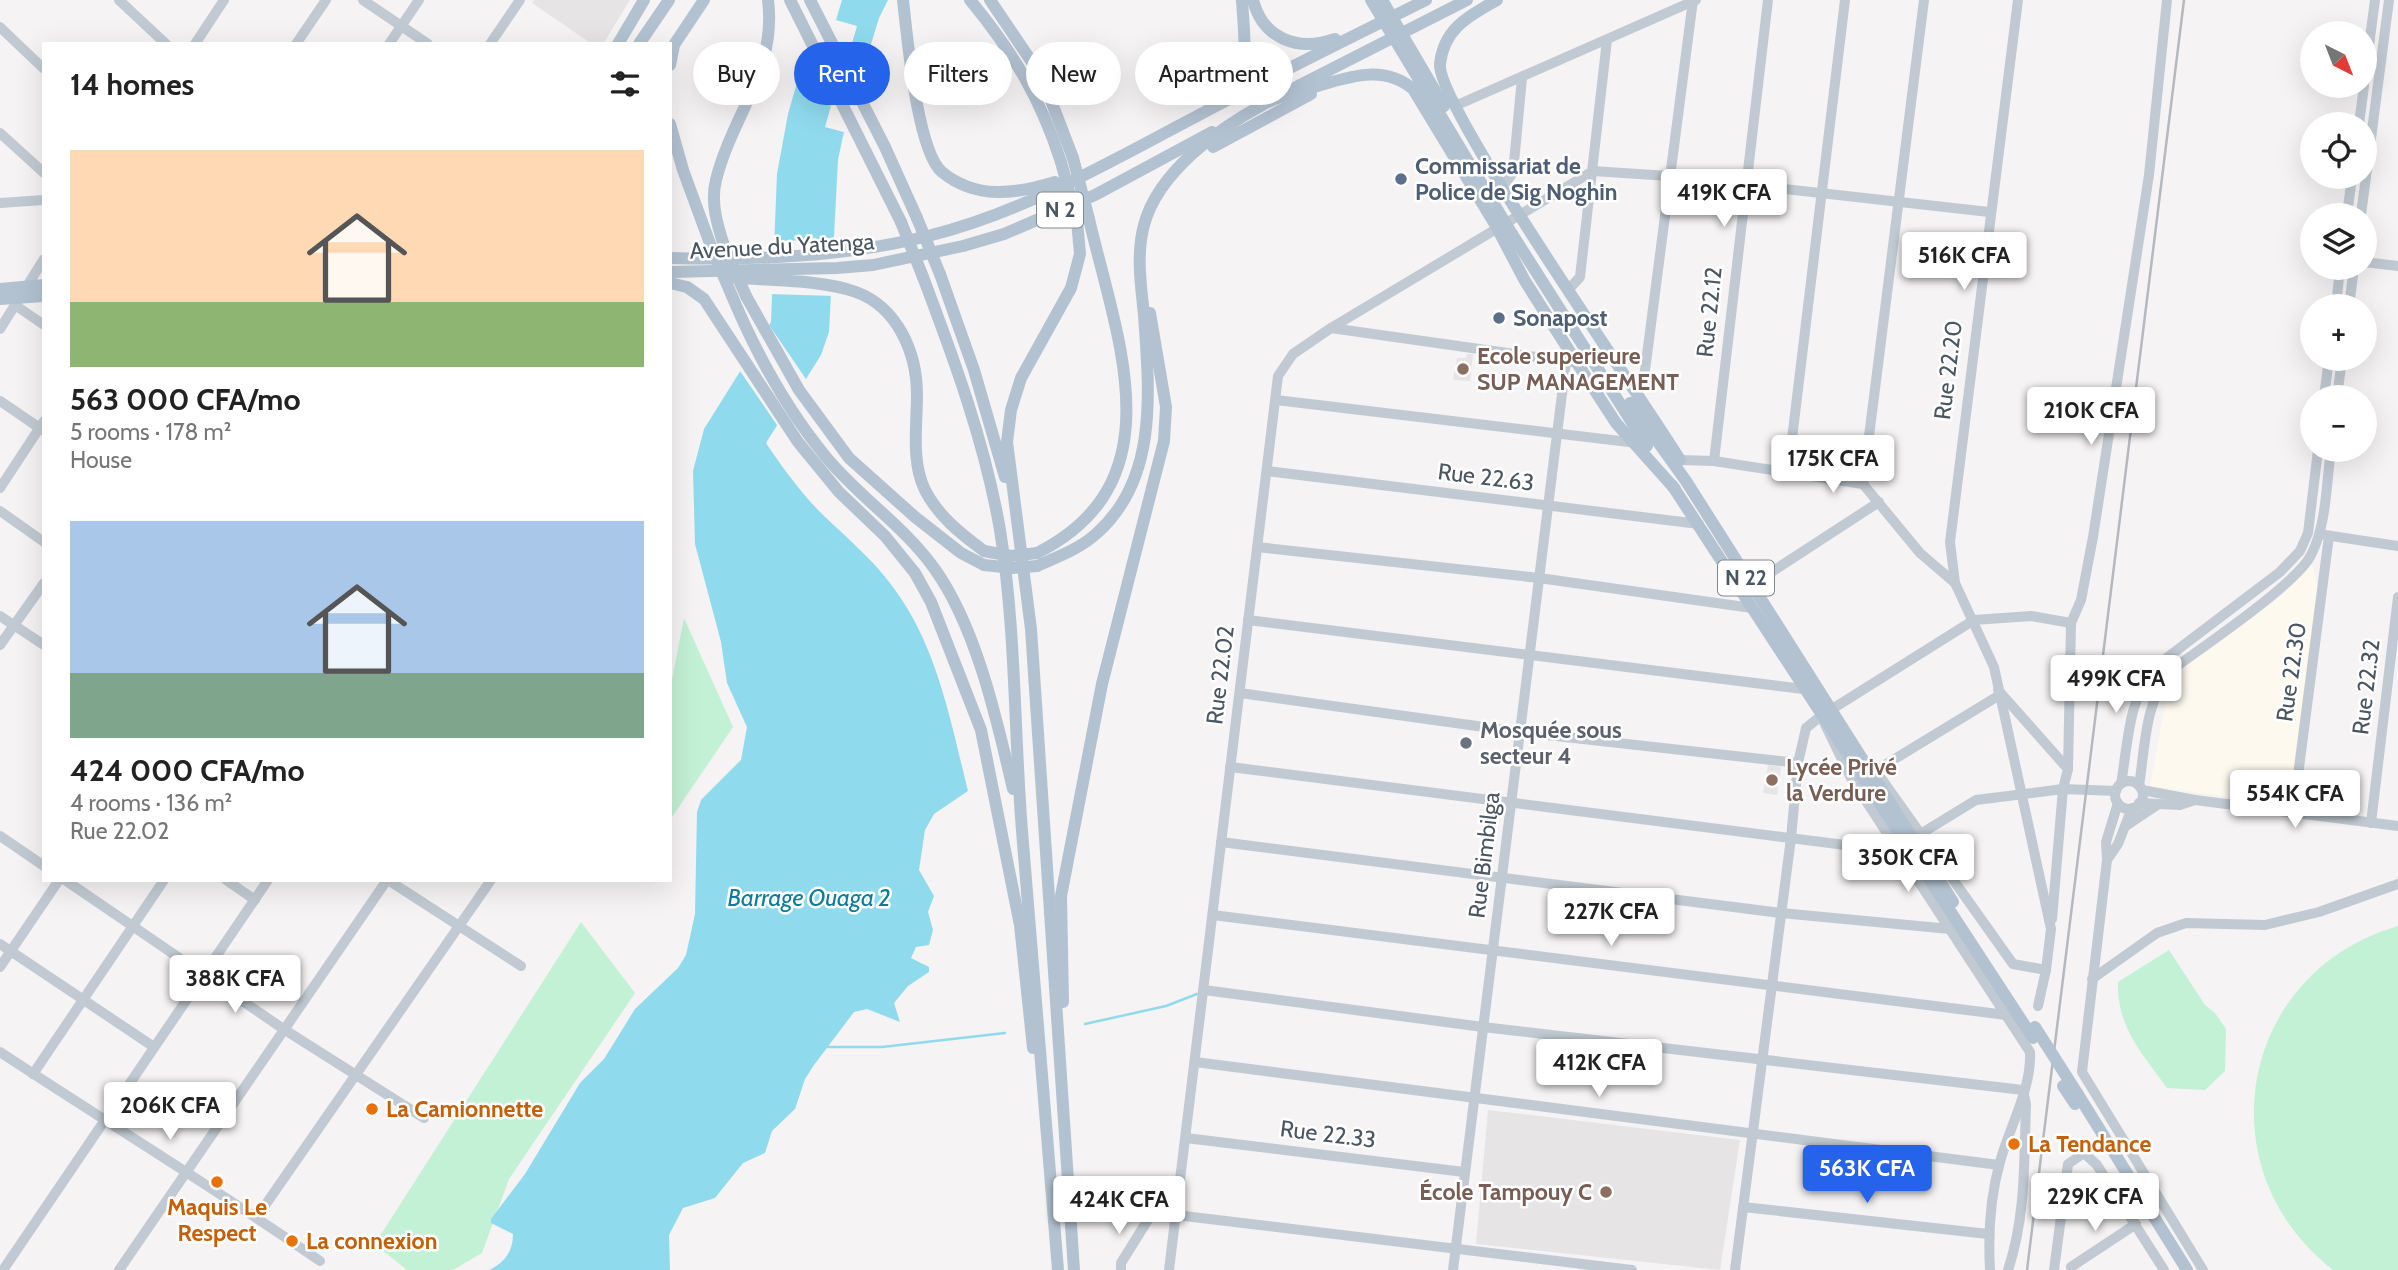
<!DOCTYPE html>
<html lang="en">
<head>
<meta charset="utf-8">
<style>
  :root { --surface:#fff; --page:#f6f6f6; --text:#222; --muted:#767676; --accent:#2563eb }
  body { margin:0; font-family:Cabin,sans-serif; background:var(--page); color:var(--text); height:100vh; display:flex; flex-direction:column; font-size:26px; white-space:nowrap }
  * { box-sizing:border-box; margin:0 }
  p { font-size:23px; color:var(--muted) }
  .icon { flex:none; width:38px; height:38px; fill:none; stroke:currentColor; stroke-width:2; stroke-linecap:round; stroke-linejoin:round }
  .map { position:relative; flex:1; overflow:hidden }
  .side { position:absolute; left:42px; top:42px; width:630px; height:840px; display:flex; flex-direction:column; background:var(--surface); border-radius:0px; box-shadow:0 7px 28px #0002 }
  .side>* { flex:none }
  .top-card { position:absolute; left:693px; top:42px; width:665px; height:63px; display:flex; gap:14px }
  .needle { width:46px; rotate:138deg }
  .fabs { position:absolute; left:2300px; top:21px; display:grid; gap:14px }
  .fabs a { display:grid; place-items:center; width:77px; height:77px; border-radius:50%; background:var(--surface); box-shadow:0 7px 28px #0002; font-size:35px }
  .price { position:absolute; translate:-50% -60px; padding:0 16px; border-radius:7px; background:#fff; color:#222; font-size:23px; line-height:46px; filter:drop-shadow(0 2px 4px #0008) }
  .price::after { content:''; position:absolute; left:50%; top:42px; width:21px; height:16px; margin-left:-10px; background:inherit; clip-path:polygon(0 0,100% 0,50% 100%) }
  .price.on { background:var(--accent); color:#fff }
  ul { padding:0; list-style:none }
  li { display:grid; align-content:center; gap:14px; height:371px; padding:0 28px }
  li span { display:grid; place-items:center; height:217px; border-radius:0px; color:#555 }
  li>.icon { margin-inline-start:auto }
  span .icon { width:126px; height:126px; fill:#fffc; stroke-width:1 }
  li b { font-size:30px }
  h2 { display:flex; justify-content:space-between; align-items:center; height:84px; padding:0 28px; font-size:30px }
  .pill { padding:0 24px; border-radius:32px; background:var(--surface); box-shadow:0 7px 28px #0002; font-size:24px; line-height:63px }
  .pill.on { background:var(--accent); color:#fff }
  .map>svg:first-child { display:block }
  .commercial { fill:#fdf9ef }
  .education { fill:#e6e4e5 }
  .green { fill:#c3f1d5 }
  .water { fill:#90daee }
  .pier { fill:#f5f3f3 }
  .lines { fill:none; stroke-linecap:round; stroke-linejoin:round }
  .stream { stroke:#90daee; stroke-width:2.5 }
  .minor { stroke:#c1cad2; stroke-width:10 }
  .major { stroke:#b3c2d1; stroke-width:12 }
  .rail { stroke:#b5b8bd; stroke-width:2.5 }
  .major-bridge { stroke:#b3c2d1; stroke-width:12 }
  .service-dot { fill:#5c6f8a; stroke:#fff; stroke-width:2.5 }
  .education-dot { fill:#8d6e63; stroke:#fff; stroke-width:2.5 }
  .worship-dot { fill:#6b7280; stroke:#fff; stroke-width:2.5 }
  .food-dot { fill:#e8710a; stroke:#fff; stroke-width:2.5 }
  .labels { text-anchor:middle; stroke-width:5; stroke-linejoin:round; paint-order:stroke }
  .shield { fill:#fff; stroke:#808990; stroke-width:2 }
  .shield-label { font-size:21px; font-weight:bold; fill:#4a5661 }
  .service-label { font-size:23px; font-weight:bold; fill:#4e5e75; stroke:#fff; text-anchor:start }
  .street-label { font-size:23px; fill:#4a5661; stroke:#fff }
  .education-label { font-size:23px; font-weight:bold; fill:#785e54; stroke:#fff; text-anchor:start }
  .worship-label { font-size:23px; font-weight:bold; fill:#5b616d; stroke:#fff; text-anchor:start }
  .food-label { font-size:23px; font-weight:bold; fill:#c56008; stroke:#fff; text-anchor:start }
  .water-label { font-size:24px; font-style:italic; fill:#0c7c9b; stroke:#fff }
</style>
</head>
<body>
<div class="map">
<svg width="2398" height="1270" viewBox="0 0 2398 1270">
  <rect width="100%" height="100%" fill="#f5f3f3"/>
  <path class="commercial" d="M2312,564L2319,592L2290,806L2150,786L2171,674L2281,596Z"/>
  <g class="education">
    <path d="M534,0H630L603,44H592L532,3Z"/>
    <path d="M1467,354H1473L1470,381L1453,380L1457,358H1466Z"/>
    <path d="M1768,765L1781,767L1777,795L1763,793Z"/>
    <path d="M1488,1110L1740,1140L1720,1270L1476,1244Z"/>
  </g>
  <g class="green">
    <path d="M684,618L733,727L670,820V690Z"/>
    <path d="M581,922L635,993L509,1179L482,1253L453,1270H407L367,1238L378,1239Z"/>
    <path d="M2398,926V1270H2333C2203,1169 2239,972 2398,926Z"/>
    <path d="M2169,950L2205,1005L2215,1013L2226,1029L2225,1071L2205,1090L2167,1088C2142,1053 2117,1028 2118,982Z"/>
  </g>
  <path class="water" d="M821,0H888L879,18L843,136L838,160L829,332L821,355L766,443C782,467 801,493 822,514C852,543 879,564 902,600C939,656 952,727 968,791L934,814L925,830L919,870L934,896L928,912L933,930L929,945L916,947L911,958L929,967V972L908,986L894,1003L900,1022L867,1009L854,1012L814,1065L805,1079L795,1109L772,1131L765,1153L743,1163L715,1198L683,1208L669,1235L670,1270H489C504,1263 513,1252 513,1234L491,1223V1219L525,1174L580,1083L604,1059L635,1009L678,968L686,955L695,914L697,812L701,800L741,760L747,727L727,683L721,642L695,544L693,471L704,429L771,322L777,174L788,114Z"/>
  <g class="pier">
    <path d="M819,0H842L836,20L857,26L851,47L871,54L847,133L825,127L831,106L811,99L818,77L797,70Z"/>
    <path d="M836,238L834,296L769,294L772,242Z"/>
    <path d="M767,322L808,382L779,428L738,368Z"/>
  </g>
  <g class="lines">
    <g class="stream">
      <path d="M1085,1024L1166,1006L1197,994"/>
      <path d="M828,1047H882L1005,1033"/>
    </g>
    <g class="minor">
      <path d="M119,0L166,44"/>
      <path d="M363,0L428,44"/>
      <path d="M2018,0L1950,542L1955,583L1994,667L2051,929L2046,970L2038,1006"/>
      <path d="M0,27L44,69"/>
      <path d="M195,44L224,0"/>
      <path d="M296,44L326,0"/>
      <path d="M389,44L419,0"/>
      <path d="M490,44L520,0"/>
      <path d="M2364,83L2375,0"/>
      <path d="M1455,106L1696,0"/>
      <path d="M2359,124L2364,86"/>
      <path d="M0,133L44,173"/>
      <path d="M1503,186L1513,173L1522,78"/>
      <path d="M0,203L44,200"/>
      <path d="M2347,215L2352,177"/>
      <path d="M2361,215L2389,0"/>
      <path d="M2364,262L2398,266"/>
      <path d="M1569,289L1580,277L1607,40"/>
      <path d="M15,305L44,325"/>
      <path d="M2336,306L2340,268"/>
      <path d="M2349,306L2354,268"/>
      <path d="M1331,328L1571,362"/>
      <path d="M0,329L44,259"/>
      <path d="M1636,389L1644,378L1693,0"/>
      <path d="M2324,397L2329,359"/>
      <path d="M2337,397L2342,359"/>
      <path d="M1276,400L1637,443"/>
      <path d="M0,401L44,431"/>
      <path d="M1680,460L1714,461L1863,484L1920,553L1955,583"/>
      <path d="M1714,461L1768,0"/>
      <path d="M1267,471L1699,524"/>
      <path d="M1788,472L1845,0"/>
      <path d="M1863,484L1924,0"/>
      <path d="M0,488L44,421"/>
      <path d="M0,511L44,542"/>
      <path d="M2325,535L2398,546"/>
      <path d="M1257,547L1539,578L1752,608"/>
      <path d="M1750,586L1879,502"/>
      <path d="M0,616L44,645"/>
      <path d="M1248,620L1803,689"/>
      <path d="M0,645L44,583"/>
      <path d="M1998,690L2068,769L2063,789L2116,791"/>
      <path d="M1240,693L1520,732L1798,763"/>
      <path d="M1832,714L1829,711L1974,620L2031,616L2071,623L2081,600L2093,537L2149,175L2167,0"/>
      <path d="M1230,767L1900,852"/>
      <path d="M2068,769L2071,623"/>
      <path d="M1875,771L1998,696"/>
      <path d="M1878,774L2013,964L2046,970"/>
      <circle cx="2129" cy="795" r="14"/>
      <path d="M2121,784C2128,744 2128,697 2156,666L2280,572L2300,551L2308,533L2318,450"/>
      <path d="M2139,786C2145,747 2145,702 2170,671C2200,649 2297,584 2311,555C2327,524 2326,484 2331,450"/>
      <path d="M2142,790L2195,800L2398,826"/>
      <path d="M2118,803L2106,842L2107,860L2082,1072L2203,1270"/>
      <path d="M2139,803L2180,805L2195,800"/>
      <path d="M2293,814L2329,536"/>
      <path d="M2371,823L2398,597"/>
      <path d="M2127,825L2157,805"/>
      <path d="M1922,833L1976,800L2063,789L2052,919"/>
      <path d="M0,836L44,866"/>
      <path d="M1221,842L1781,913L1950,929"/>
      <path d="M2107,860L2118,844L2132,808"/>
      <path d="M65,880L285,1030L424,1118"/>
      <path d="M226,880L255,900"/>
      <path d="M388,880L521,966"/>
      <path d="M1213,915L2006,1015"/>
      <path d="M0,944L154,1047"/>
      <path d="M0,967L59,880"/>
      <path d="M2092,979L2157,933L2186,923L2265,925L2319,912L2398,884"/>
      <path d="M1204,990L1483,1027L2023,1090L2026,1104C2024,1159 2026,1217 2008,1270"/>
      <path d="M0,1052C106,1122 215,1188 320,1261"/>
      <path d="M1195,1062L1999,1165"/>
      <path d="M33,1074L164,880"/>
      <path d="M1186,1138L1464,1172"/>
      <path d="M1070,1194L1089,1202L1176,1215L1632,1270"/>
      <path d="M1743,1207L1988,1234"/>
      <path d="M257,1217L491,880"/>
      <path d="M2071,1267L2136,1224"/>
      <path d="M3,1270L268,880"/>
      <path d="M119,1270L387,880"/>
      <path d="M1121,1270V1263L1154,1210"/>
      <path d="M1169,1270L1278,376L1293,354L1331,328L1593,171L1669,176L1989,212"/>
      <path d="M1453,1270L1566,362"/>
      <path d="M1735,1270L1791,838L1798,763L1806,728L1821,716L1851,778L2030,1052C2032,1088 2009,1128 2000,1162C1990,1197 1988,1234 1990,1270"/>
      <path d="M2054,1270L2068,1164L2084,1153L2097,1165L2164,1270"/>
    </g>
    <g class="major">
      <path d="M790,0L901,222"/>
      <path d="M810,0L885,147L917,218"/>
      <path d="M903,0C907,35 917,151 942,172C976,200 1016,194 1055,182"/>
      <path d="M970,0C1013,52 1040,97 1061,162"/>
      <path d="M990,0L1042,77L1073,158"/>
      <path d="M1253,0C1263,39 1298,52 1335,39"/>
      <path d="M1497,0C1469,16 1444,28 1440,64C1436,105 1645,402 1680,460"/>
      <path d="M618,44L644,0"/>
      <path d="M639,44L669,0"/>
      <path d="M670,65L674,45L704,0"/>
      <path d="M1296,87L1467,0"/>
      <path d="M1211,103C1252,66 1245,52 1242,0"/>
      <path d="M670,124L683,170L712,249"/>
      <path d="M1213,147L1311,94"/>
      <path d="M1512,234L1647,446"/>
      <path d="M725,249C718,227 710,203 716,180C732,115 777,71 768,0"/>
      <path d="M670,258C757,260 844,257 928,236C1025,212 1111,161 1199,115C1274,75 1350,38 1426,0"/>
      <path d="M670,272L837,268L873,265L963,246L1004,234L1095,195L1212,132"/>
      <path d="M940,274L974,370L1005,477"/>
      <path d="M729,277C767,281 821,279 856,292C897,307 917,352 917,395C917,425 911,462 925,490C938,516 961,534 984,551"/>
      <path d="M923,277C954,359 985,443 1000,530C1016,630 1014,731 1022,831C1033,978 1047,1124 1058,1270"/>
      <path d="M670,283L687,287L704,299L798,442L839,492L885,536L915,573L931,602L981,730L1020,925L1033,1048"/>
      <path d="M0,289L44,285"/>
      <path d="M732,296C756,353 787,410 826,457C859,497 904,526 934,568C976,626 997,720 1013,789"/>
      <path d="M746,296L799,390L849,458L915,517L961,553L984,565"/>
      <path d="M0,299L44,296"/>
      <path d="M1630,403L1686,481L1953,902"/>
      <path d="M1672,485L2033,1038"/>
      <path d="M1037,553C1178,482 1117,340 1089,219"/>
      <path d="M1037,566C1057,557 1080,549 1097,533C1159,478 1149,389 1144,315C1141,285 1136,255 1144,225C1158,172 1218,129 1264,104C1278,96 1298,92 1314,87C1349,77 1383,64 1413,89L1496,226L1525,281L1577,363L1616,423L1675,489"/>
      <path d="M1063,1002L1061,896L1102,684L1164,441L1166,407L1150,313"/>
      <path d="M2077,1093L2187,1270"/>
      <path d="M1074,1270L1031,629L1007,442L1011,410L1021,378L1071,288L1080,254L1077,221"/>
    </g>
    <path class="rail" d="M2027,1270L2184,0"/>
    <g class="major-bridge">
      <path d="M1371,0L1512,234"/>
      <path d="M1382,0L1444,106"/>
      <path d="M1073,158L1089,219"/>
      <path d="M1061,162L1077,221"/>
      <path d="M917,218L940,274"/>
      <path d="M901,222L923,277"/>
      <path d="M712,249L732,296"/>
      <path d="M725,249L746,296"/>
      <path d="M984,551L1011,556L1037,553"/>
      <path d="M984,565L1013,568L1037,566"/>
      <path d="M2035,1027L2077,1093"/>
      <path d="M2063,1086L2075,1104"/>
    </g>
  </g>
  <g class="service-dot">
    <circle cx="1401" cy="179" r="7"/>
    <circle cx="1499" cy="318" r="7"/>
  </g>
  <g class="education-dot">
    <circle cx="1463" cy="369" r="7"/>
    <circle cx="1772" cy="780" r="7"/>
    <circle cx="1606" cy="1192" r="7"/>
  </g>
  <circle class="worship-dot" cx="1466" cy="743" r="7"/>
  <g class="food-dot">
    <circle cx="372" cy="1109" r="7"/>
    <circle cx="2014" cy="1144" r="7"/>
    <circle cx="217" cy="1182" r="7"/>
    <circle cx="292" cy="1241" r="7"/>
  </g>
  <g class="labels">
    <g class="shield">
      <rect x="1037" y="192.5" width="46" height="35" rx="5"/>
      <rect x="1718" y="560.5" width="56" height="35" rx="5"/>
    </g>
    <g class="shield-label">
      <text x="1060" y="217">N 2</text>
      <text x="1746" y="585">N 22</text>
    </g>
    <g class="service-label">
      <text x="1415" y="174">Commissariat de<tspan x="1415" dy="26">Police de Sig Noghin</tspan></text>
      <text x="1513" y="326">Sonapost</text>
    </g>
    <g class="street-label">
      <text transform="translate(782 246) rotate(-3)" y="8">Avenue du Yatenga</text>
      <text transform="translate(1709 312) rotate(-84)" y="8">Rue 22.12</text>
      <text transform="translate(1948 370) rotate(-83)" y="8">Rue 22.20</text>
      <text transform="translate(1486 477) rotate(7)" y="8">Rue 22.63</text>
      <text transform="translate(2291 672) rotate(-82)" y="8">Rue 22.30</text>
      <text transform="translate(1220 675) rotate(-83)" y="8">Rue 22.02</text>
      <text transform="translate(2366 687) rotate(-83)" y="8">Rue 22.32</text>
      <text transform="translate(1484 855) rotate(-83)" y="8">Rue Bimbilga</text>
      <text transform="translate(1328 1134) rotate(7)" y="8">Rue 22.33</text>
    </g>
    <g class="education-label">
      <text x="1477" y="364">Ecole superieure<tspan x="1477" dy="26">SUP MANAGEMENT</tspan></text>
      <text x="1786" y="775">Lycée Privé<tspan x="1786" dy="26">la Verdure</tspan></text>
      <text x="1592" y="1200" text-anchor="end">École Tampouy C</text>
    </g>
    <g class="worship-label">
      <text x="1480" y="738">Mosquée sous<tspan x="1480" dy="26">secteur 4</tspan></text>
    </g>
    <g class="food-label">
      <text x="386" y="1117">La Camionnette</text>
      <text x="2028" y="1152">La Tendance</text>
      <text x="217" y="1215" text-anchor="middle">Maquis Le<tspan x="217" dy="26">Respect</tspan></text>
      <text x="306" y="1249">La connexion</text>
    </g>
    <g class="water-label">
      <text x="809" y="906">Barrage Ouaga 2</text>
    </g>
  </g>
</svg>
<div class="fabs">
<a><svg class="needle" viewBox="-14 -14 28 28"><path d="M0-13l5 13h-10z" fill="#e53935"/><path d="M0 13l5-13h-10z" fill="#767676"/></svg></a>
<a><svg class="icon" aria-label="locate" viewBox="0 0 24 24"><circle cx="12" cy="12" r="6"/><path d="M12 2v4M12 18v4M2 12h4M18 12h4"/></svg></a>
<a><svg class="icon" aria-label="layers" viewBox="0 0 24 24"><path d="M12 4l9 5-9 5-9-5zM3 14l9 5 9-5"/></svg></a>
<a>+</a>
<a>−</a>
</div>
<b class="price" style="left:1724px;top:229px">419K CFA</b>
<b class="price" style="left:1964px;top:292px">516K CFA</b>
<b class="price" style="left:2091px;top:447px">210K CFA</b>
<b class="price" style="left:1833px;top:495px">175K CFA</b>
<b class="price" style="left:2116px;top:715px">499K CFA</b>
<b class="price" style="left:2295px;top:830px">554K CFA</b>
<b class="price" style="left:1908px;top:894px">350K CFA</b>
<b class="price" style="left:1611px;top:948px">227K CFA</b>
<b class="price" style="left:235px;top:1015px">388K CFA</b>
<b class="price" style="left:1599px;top:1099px">412K CFA</b>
<b class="price" style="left:170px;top:1142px">206K CFA</b>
<b class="price on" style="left:1867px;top:1205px">563K CFA</b>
<b class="price" style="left:2095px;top:1233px">229K CFA</b>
<b class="price" style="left:1119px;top:1236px">424K CFA</b>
<div class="top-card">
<a class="pill">Buy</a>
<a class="pill on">Rent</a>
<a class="pill">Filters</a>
<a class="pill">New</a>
<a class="pill">Apartment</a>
</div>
<section class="side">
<h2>14 homes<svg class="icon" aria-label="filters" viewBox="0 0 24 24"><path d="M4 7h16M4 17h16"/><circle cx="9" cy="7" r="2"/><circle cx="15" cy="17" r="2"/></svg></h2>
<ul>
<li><span style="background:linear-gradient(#ffd9b3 70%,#8fb573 0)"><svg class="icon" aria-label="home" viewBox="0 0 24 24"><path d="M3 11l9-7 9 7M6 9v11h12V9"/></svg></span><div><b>563 000 CFA/mo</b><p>5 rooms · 178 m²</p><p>House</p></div></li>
<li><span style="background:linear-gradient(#a9c7e8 70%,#7fa58c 0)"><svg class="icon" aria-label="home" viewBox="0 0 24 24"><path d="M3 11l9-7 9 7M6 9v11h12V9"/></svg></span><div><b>424 000 CFA/mo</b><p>4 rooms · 136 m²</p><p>Rue 22.02</p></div></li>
</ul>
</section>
</div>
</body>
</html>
